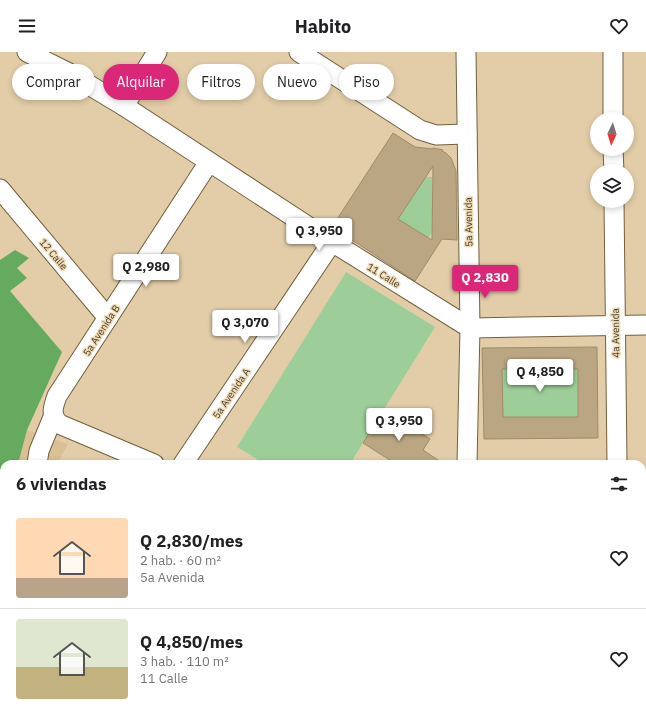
<!DOCTYPE html>
<html lang="es">
<head>
<meta charset="utf-8">
<style>
  :root { --surface:#fff; --page:#f2f2f2; --text:#202124; --muted:#757577; --line:#e0e0e0; --accent:#db2777 }
  body { margin:0; font-family:"IBM Plex Sans",sans-serif; background:var(--page); color:var(--text); height:100vh; display:flex; flex-direction:column; font-size:15px; white-space:nowrap }
  * { box-sizing:border-box; margin:0 }
  p { font-size:13px; color:var(--muted) }
  .icon { flex:none; width:22px; height:22px; fill:none; stroke:currentColor; stroke-width:2; stroke-linecap:round; stroke-linejoin:round }
  .map { position:relative; flex:1; overflow:hidden }
  .drawer { position:absolute; left:0px; top:408px; width:646px; height:256px; display:flex; flex-direction:column; background:var(--surface); border-radius:12px 12px 0 0; box-shadow:0 2px 6px #0003 }
  .drawer>* { flex:none }
  .guide { position:absolute; left:12px; top:12px; width:400px; height:36px; display:flex; gap:8px }
  .needle { width:26px; rotate:184deg }
  .tools { position:absolute; left:590px; top:60px; display:grid; gap:8px }
  .tools a { display:grid; place-items:center; width:44px; height:44px; border-radius:50%; background:var(--surface); box-shadow:0 2px 6px #0003; font-size:20px }
  .price { position:absolute; translate:-50% -34px; padding:0 9px; border-radius:4px; background:#fff; color:#222; font-size:13px; line-height:26px; filter:drop-shadow(0 1px 2px #0008) }
  .price::after { content:''; position:absolute; left:50%; top:24px; width:12px; height:9px; margin-left:-6px; background:inherit; clip-path:polygon(0 0,100% 0,50% 100%) }
  .price.selected { background:var(--accent); color:#fff }
  ul { padding:0; list-style:none }
  li { display:flex; align-items:center; gap:12px; height:100px; padding:0 16px }
  li+li { border-top:1px solid var(--line) }
  li span { display:grid; place-items:center; flex:none; width:112px; height:80px; border-radius:4px; color:#555 }
  li>.icon { margin-inline-start:auto }
  span .icon { width:48px; height:48px; fill:#fffc; stroke-width:1 }
  li b { font-size:17px }
  h2 { display:flex; justify-content:space-between; align-items:center; height:48px; padding:0 16px; font-size:17px }
  .chip { padding:0 14px; border-radius:18px; background:var(--surface); box-shadow:0 2px 6px #0003; font-size:14px; line-height:36px }
  .chip.selected { background:var(--accent); color:#fff }
  header { display:flex; justify-content:space-between; align-items:center; height:52px; padding:0 16px; background:var(--surface); font-size:18px; font-weight:700 }
  .map>svg:first-child { display:block }
  .built { fill:#d9c195 }
  .green { fill:#9dcd98 }
  .forest { fill:#66aa60 }
  .building { fill:#baa683; stroke:#9e8b68; fill-rule:evenodd }
  .lines { fill:none; stroke-linecap:round; stroke-linejoin:round }
  .minor-casing { stroke:#72603e; stroke-width:21 }
  .path { stroke:#998a6f; stroke-width:2.5; stroke-dasharray:2 2; stroke-linecap:butt }
  .minor { stroke:#fff; stroke-width:19 }
  .labels { text-anchor:middle; stroke-width:3; stroke-linejoin:round; paint-order:stroke }
  .street-label { font-size:10px; fill:#443c2d; stroke:#efdab5 }
</style>
</head>
<body>
<header><svg class="icon" aria-label="menu" viewBox="0 0 24 24"><path d="M4 6h16M4 12h16M4 18h16"/></svg>Habito<svg class="icon" aria-label="heart" viewBox="0 0 24 24"><path d="M12 20l-8-8c-3-5 5-10 8-4 3-6 11-1 8 4z"/></svg></header>
<div class="map">
<svg width="646" height="664" viewBox="0 0 646 664">
  <rect width="100%" height="100%" fill="#e2cda8"/>
  <g class="built">
    <path d="M27,378L68,392L57,412H18Z"/>
    <path d="M0,484L4,485V660H421L422,664H0Z"/>
  </g>
  <g class="green">
    <path d="M416,125H432V181L428,186L398,167L417,138Z"/>
    <path d="M346,220L435,275L350,412H265L237,395Z"/>
    <path d="M502,317H578V365H503Z"/>
  </g>
  <path class="forest" d="M15,198L29,206L17,216L27,226L10,239L62,300L27,378L18,412H4V485L0,484V208Z"/>
  <g class="building">
    <path d="M393,81L415,95L433,97V96L443,98L442,99L446,101L451,106L456,119L457,188L442,187L415,229L332,175ZM433,114L432,188L398,167Z"/>
    <path d="M597,295L598,386L484,387L482,296ZM502,317H578V365H503Z"/>
    <path d="M384,358L430,387L423,398L444,412H396L363,391Z"/>
  </g>
  <g class="lines">
    <defs>
      <g id="minor">
        <path d="M27,0L69,21L124,54L332,190L470,276L646,273"/>
        <path d="M299,0L420,78L436,83L467,82"/>
        <path d="M466,0L470,276L467,412"/>
        <path d="M613,0V67"/>
        <path d="M124,54L157,0"/>
        <path d="M613,97L614,119"/>
        <path d="M0,137L108,266"/>
        <path d="M614,149L617,412"/>
        <path d="M37,412L39,399L53,365"/>
        <path d="M154,412L59,372C50,363 53,355 57,344L209,110"/>
        <path d="M183,412L332,190"/>
        <path d="M642,531H646"/>
        <path d="M0,567L4,574"/>
        <path d="M166,660L175,664"/>
        <path d="M409,660L411,664"/>
      </g>
    </defs>
    <use href="#minor" class="minor-casing"/>
    <g class="path">
      <path d="M642,595H646"/>
      <path d="M515,664L516,660"/>
      <path d="M610,664V660"/>
    </g>
    <use href="#minor" class="minor"/>
  </g>
  <g class="labels">
    <g class="street-label">
      <text transform="translate(468 170) rotate(-91)" y="4">5a Avenida</text>
      <text transform="translate(54 202) rotate(50)" y="4">12 Calle</text>
      <text transform="translate(384 223) rotate(32)" y="4">11 Calle</text>
      <text transform="translate(101 278) rotate(-57)" y="4">5a Avenida B</text>
      <text transform="translate(615 281) rotate(-91)" y="4">4a Avenida</text>
      <text transform="translate(231 341) rotate(-56)" y="4">5a Avenida A</text>
    </g>
  </g>
</svg>
<div class="tools">
<a><svg class="needle" viewBox="-14 -14 28 28"><path d="M0-13l5 13h-10z" fill="#e53935"/><path d="M0 13l5-13h-10z" fill="#757577"/></svg></a>
<a><svg class="icon" aria-label="layers" viewBox="0 0 24 24"><path d="M12 4l9 5-9 5-9-5zM3 14l9 5 9-5"/></svg></a>
</div>
<b class="price" style="left:319px;top:200px">Q 3,950</b>
<b class="price" style="left:146px;top:236px">Q 2,980</b>
<b class="price selected" style="left:485px;top:247px">Q 2,830</b>
<b class="price" style="left:245px;top:292px">Q 3,070</b>
<b class="price" style="left:540px;top:341px">Q 4,850</b>
<b class="price" style="left:399px;top:390px">Q 3,950</b>
<div class="guide">
<a class="chip">Comprar</a>
<a class="chip selected">Alquilar</a>
<a class="chip">Filtros</a>
<a class="chip">Nuevo</a>
<a class="chip">Piso</a>
</div>
<section class="drawer">
<h2>6 viviendas<svg class="icon" aria-label="filters" viewBox="0 0 24 24"><path d="M4 7h16M4 17h16"/><circle cx="9" cy="7" r="2"/><circle cx="15" cy="17" r="2"/></svg></h2>
<ul>
<li><span style="background:linear-gradient(#ffd9b3 75%,#b9a48a 0)"><svg class="icon" aria-label="home" viewBox="0 0 24 24"><path d="M3 11l9-7 9 7M6 9v11h12V9"/></svg></span><div><b>Q 2,830/mes</b><p>2 hab. · 60 m²</p><p>5a Avenida</p></div><svg class="icon" aria-label="heart" viewBox="0 0 24 24"><path d="M12 20l-8-8c-3-5 5-10 8-4 3-6 11-1 8 4z"/></svg></li>
<li><span style="background:linear-gradient(#dfe7d0 60%,#c2b280 0)"><svg class="icon" aria-label="home" viewBox="0 0 24 24"><path d="M3 11l9-7 9 7M6 9v11h12V9"/></svg></span><div><b>Q 4,850/mes</b><p>3 hab. · 110 m²</p><p>11 Calle</p></div><svg class="icon" aria-label="heart" viewBox="0 0 24 24"><path d="M12 20l-8-8c-3-5 5-10 8-4 3-6 11-1 8 4z"/></svg></li>
</ul>
</section>
</div>
</body>
</html>
